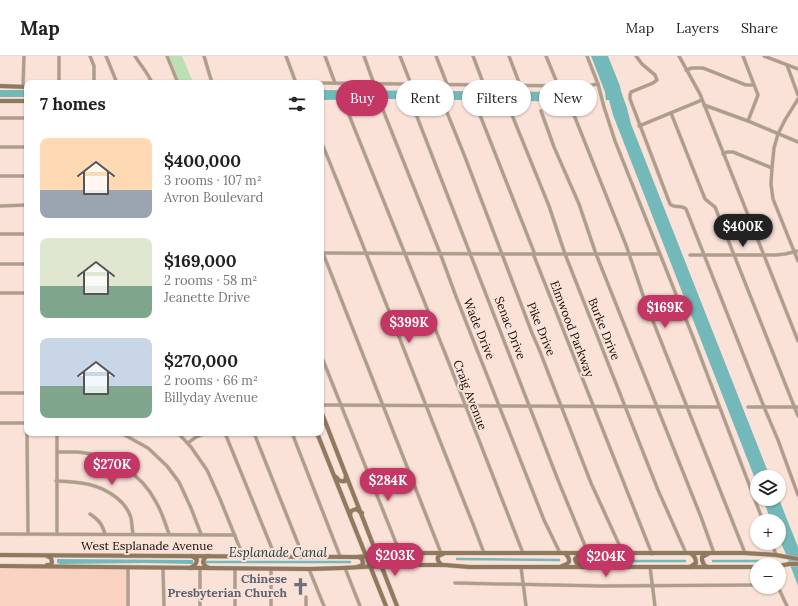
<!DOCTYPE html>
<html lang="en">
<head>
<meta charset="utf-8">
<style>
  :root { --surface:#fff; --page:#f2f2f2; --text:#202124; --muted:#757577; --line:#e0e0e0; --accent:#c43663 }
  body { margin:0; font-family:Lora,serif; background:var(--page); color:var(--text); height:100vh; display:flex; flex-direction:column; font-size:15px; white-space:nowrap }
  * { box-sizing:border-box; margin:0 }
  p { font-size:13px; color:var(--muted) }
  .icon { flex:none; width:22px; height:22px; fill:none; stroke:currentColor; stroke-width:2; stroke-linecap:round; stroke-linejoin:round }
  .map { position:relative; flex:1; overflow:hidden }
  .drawer { position:absolute; left:24px; top:24px; width:300px; height:356px; display:flex; flex-direction:column; background:var(--surface); border-radius:8px; box-shadow:0 1px 3px #0004 }
  .drawer>* { flex:none }
  .top-card { position:absolute; left:336px; top:24px; width:380px; height:36px; display:flex; gap:8px }
  .fabs { position:absolute; left:750px; top:414px; display:grid; gap:8px }
  .fabs a { display:grid; place-items:center; width:36px; height:36px; border-radius:50%; background:var(--surface); box-shadow:0 1px 3px #0004; font-size:20px }
  .price { position:absolute; translate:-50% -34px; padding:0 9px; border-radius:14px; background:var(--accent); color:#fff; font-size:13px; line-height:26px; filter:drop-shadow(0 1px 2px #0008) }
  .price::after { content:''; position:absolute; left:50%; top:24px; width:12px; height:9px; margin-left:-6px; background:inherit; clip-path:polygon(0 0,100% 0,50% 100%) }
  .price.active { background:#222; color:#fff }
  ul { padding:0; list-style:none }
  li { display:flex; align-items:center; gap:12px; height:100px; padding:0 16px }
  li span { display:grid; place-items:center; flex:none; width:112px; height:80px; border-radius:8px; color:#555 }
  li>.icon { margin-inline-start:auto }
  span .icon { width:48px; height:48px; fill:#fffc; stroke-width:1 }
  li b { font-size:17px }
  h2 { display:flex; justify-content:space-between; align-items:center; height:48px; padding:0 16px; font-size:17px }
  .chip { padding:0 14px; border-radius:18px; background:var(--surface); box-shadow:0 1px 3px #0004; font-size:14px; line-height:36px }
  .chip.active { background:var(--accent); color:#fff }
  header { display:flex; align-items:center; gap:24px; box-sizing:border-box; height:56px; padding:0 20px; background:var(--surface); border-bottom:1px solid var(--line) }
  header strong { font-size:19px }
  nav { display:flex; gap:22px; margin-inline-start:auto; font-size:14px }
  .map>svg:first-child { display:block }
  .built { fill:#f9d2c2 }
  .green { fill:#bce0b5 }
  .water { fill:#73b9ba }
  .lines { fill:none; stroke-linecap:round; stroke-linejoin:round }
  .canal { stroke:#73b9ba; stroke-width:2.5 }
  .street-casing { stroke:#d6c0b7; stroke-width:4 }
  .secondary-casing { stroke:#d6c0b7; stroke-width:5 }
  .street { stroke:#ad9e8b; stroke-width:3 }
  .secondary { stroke:#907a5e; stroke-width:4 }
  .labels { text-anchor:middle; stroke-width:4; stroke-linejoin:round; paint-order:stroke }
  .street-label { font-size:12px; fill:#140b07; stroke:#fbe2d8 }
  .worship-label { font-size:12px; font-weight:bold; fill:#5b616d; stroke:#fbe2d8; text-anchor:end }
  .water-label { font-size:13px; font-style:italic; fill:#1d4041; stroke:#fbe2d8 }
</style>
</head>
<body>
<header>
<strong>Map</strong>
<nav><a>Map</a><a>Layers</a><a>Share</a></nav>
</header>
<div class="map">
<svg width="798" height="550" viewBox="0 0 798 550">
  <rect width="100%" height="100%" fill="#fbe2d8"/>
  <rect class="built" x="0" y="513" width="130" height="37"/>
  <path class="green" d="M169,0H182L193,26L180,27Z"/>
  <g class="water">
    <path d="M591,0H608L620,30L621,35L627,52L631,68L770,421H757V428L613,59L609,44H606L605,36Z"/>
    <rect x="0" y="34" width="27" height="7"/>
    <path d="M321,34L583,36L585,37L586,38L587,44L583,46L389,43L321,44Z"/>
    <path d="M763,443H779L798,491V530L786,498L779,483V465H771Z"/>
    <path d="M57,503L193,504V508L144,507L60,508L57,507Z"/>
  </g>
  <g class="lines">
    <g class="canal">
      <path d="M457,503L559,504"/>
      <path d="M587,505H685"/>
      <path d="M713,505H764"/>
      <path d="M206,506H350"/>
    </g>
    <defs>
      <g id="street">
        <path d="M90,0L94,10V27"/>
        <path d="M106,0L117,27"/>
        <path d="M135,0C141,10 148,17 152,27"/>
        <path d="M167,0L178,27"/>
        <path d="M204,0L212,27"/>
        <path d="M286,0L296,27"/>
        <path d="M325,0L335,27"/>
        <path d="M364,0L374,28"/>
        <path d="M400,0L411,28"/>
        <path d="M436,0L447,28"/>
        <path d="M473,0L484,29"/>
        <path d="M509,0L520,29"/>
        <path d="M546,0L558,29"/>
        <path d="M587,0L598,28L604,51L615,85L693,281L763,465"/>
        <path d="M636,0L642,8L655,19L657,24L653,27L631,36L630,39V43L670,148C675,153 681,148 686,153L764,351L778,384L798,439"/>
        <path d="M679,0L700,38L798,285"/>
        <path d="M743,0L758,39L748,65"/>
        <path d="M764,0L798,13"/>
        <path d="M787,9L798,39"/>
        <path d="M686,14L692,12H703L746,29H752L753,28"/>
        <path d="M59,27V0"/>
        <path d="M321,27L569,30L592,29L598,28"/>
        <path d="M23,31L24,0"/>
        <path d="M798,43L785,64L778,78L774,92L772,112L771,128L773,143L798,205"/>
        <path d="M704,49L748,65L798,86"/>
        <path d="M414,53L558,424L588,497"/>
        <path d="M347,54L445,297L523,497"/>
        <path d="M383,54L440,197L457,243L544,464L560,497"/>
        <path d="M446,54L465,101L532,277L539,293L591,427L623,497"/>
        <path d="M478,54L534,196V200L652,498"/>
        <path d="M510,54L549,150L565,198L658,434L686,497"/>
        <path d="M572,54L626,189L645,245L745,497"/>
        <path d="M541,55L554,91L579,148L596,198L701,461L714,497"/>
        <path d="M671,57L705,143L715,151L798,360"/>
        <path d="M0,62H27"/>
        <path d="M639,70L702,44"/>
        <path d="M321,85C373,212 422,341 473,468L484,497"/>
        <path d="M0,91H27"/>
        <path d="M723,98L727,96H733L772,112"/>
        <path d="M0,120H27"/>
        <path d="M0,150L27,149"/>
        <path d="M0,178H27"/>
        <path d="M321,192L441,497"/>
        <path d="M321,197L534,198H659"/>
        <path d="M690,199H776L785,198L798,195"/>
        <path d="M0,208H27"/>
        <path d="M0,237H27"/>
        <path d="M321,299L400,497"/>
        <path d="M0,337H27"/>
        <path d="M321,349L719,351"/>
        <path d="M748,351H798"/>
        <path d="M0,367H27"/>
        <path d="M27,377L28,477"/>
        <path d="M121,377L148,392L167,410L179,426L191,452L201,478"/>
        <path d="M178,377L191,391L207,414L220,443L243,500"/>
        <path d="M225,377L275,500"/>
        <path d="M254,377L303,500"/>
        <path d="M292,377L340,500"/>
        <path d="M188,387L196,381L206,377"/>
        <path d="M57,396C64,396 71,396 78,396C111,399 141,417 156,446C162,456 165,467 169,478"/>
        <path d="M56,425C80,426 98,427 117,442C123,447 129,455 131,462C132,467 132,473 133,478"/>
        <path d="M90,458C99,464 102,468 105,478"/>
        <path d="M0,478L235,479"/>
        <path d="M57,478V377"/>
        <path d="M772,487L776,499"/>
        <path d="M128,511V550"/>
        <path d="M521,511L526,550"/>
        <path d="M650,511L655,550"/>
        <path d="M163,512L164,550"/>
        <path d="M345,512L360,550"/>
        <path d="M309,513L324,550"/>
        <path d="M455,527L601,530L757,529"/>
        <path d="M778,531L787,550"/>
        <path d="M306,541V550"/>
        <path d="M200,550V512"/>
        <path d="M235,550V512"/>
        <path d="M271,550V512"/>
      </g>
      <g id="secondary">
        <path d="M0,30L27,31"/>
        <path d="M0,45H27"/>
        <path d="M321,355L397,550"/>
        <path d="M317,377L386,550"/>
        <path d="M336,421C339,425 341,426 345,425L346,420"/>
        <path d="M350,459L351,455L356,453L362,457"/>
        <path d="M690,497C694,499 696,502 696,507L690,511"/>
        <path d="M0,499L357,501L400,497H745L776,499L798,503"/>
        <path d="M47,500L51,502L52,506L51,509H47"/>
        <path d="M208,500L205,501L203,506L205,510L209,512"/>
        <path d="M442,509C437,505 435,500 443,498"/>
        <path d="M0,510L309,513L342,512L402,509H445L469,511H757"/>
        <path d="M562,510C571,507 571,504 565,497"/>
        <path d="M779,510L789,508H798"/>
        <path d="M357,511L362,509L363,507L362,503L359,501"/>
        <path d="M580,511L576,506L575,503L578,500L583,498"/>
        <path d="M707,511L704,509L702,504V501L708,498"/>
        <path d="M190,512C194,510 196,509 197,504L195,502L192,500"/>
      </g>
    </defs>
    <use href="#street" class="street-casing"/>
    <use href="#secondary" class="secondary-casing"/>
    <use href="#street" class="street"/>
    <use href="#secondary" class="secondary"/>
  </g>
  <defs>
    <symbol id="church-bare" viewBox="-9 -9 18 18"><path d="M-1.2-6h2.4v3.5h3.3v2.4h-3.3V6h-2.4V-.1h-3.3v-2.4h3.3Z" fill="#6b7280" stroke="#fbe2d8" stroke-width="2.5" paint-order="stroke"/></symbol>
  </defs>
  <g fill-rule="evenodd">
    <use href="#church-bare" x="288" y="518" width="25" height="25"/>
  </g>
  <g class="labels">
    <g class="street-label">
      <text transform="translate(510 272) rotate(69)" y="4">Senac Drive</text>
      <text transform="translate(479 273) rotate(68)" y="4">Wade Drive</text>
      <text transform="translate(541 273) rotate(68)" y="4">Pike Drive</text>
      <text transform="translate(572 273) rotate(69)" y="4">Elmwood Parkway</text>
      <text transform="translate(604 273) rotate(68)" y="4">Burke Drive</text>
      <text transform="translate(470 339) rotate(69)" y="4">Craig Avenue</text>
      <text x="147" y="494">West Esplanade Avenue</text>
    </g>
    <g class="worship-label">
      <text x="287" y="527">Chinese<tspan x="287" dy="14">Presbyterian Church</tspan></text>
    </g>
    <g class="water-label">
      <text x="278" y="501">Esplanade Canal</text>
    </g>
  </g>
</svg>
<div class="fabs">
<a><svg class="icon" aria-label="layers" viewBox="0 0 24 24"><path d="M12 4l9 5-9 5-9-5zM3 14l9 5 9-5"/></svg></a>
<a>+</a>
<a>−</a>
</div>
<b class="price active" style="left:743px;top:192px">$400K</b>
<b class="price" style="left:665px;top:273px">$169K</b>
<b class="price" style="left:409px;top:288px">$399K</b>
<b class="price" style="left:112px;top:430px">$270K</b>
<b class="price" style="left:388px;top:446px">$284K</b>
<b class="price" style="left:395px;top:521px">$203K</b>
<b class="price" style="left:606px;top:522px">$204K</b>
<div class="top-card">
<a class="chip active">Buy</a>
<a class="chip">Rent</a>
<a class="chip">Filters</a>
<a class="chip">New</a>
</div>
<section class="drawer">
<h2>7 homes<svg class="icon" aria-label="filters" viewBox="0 0 24 24"><path d="M4 7h16M4 17h16"/><circle cx="9" cy="7" r="2"/><circle cx="15" cy="17" r="2"/></svg></h2>
<ul>
<li><span style="background:linear-gradient(#ffd9b3 65%,#9aa5b1 0)"><svg class="icon" aria-label="home" viewBox="0 0 24 24"><path d="M3 11l9-7 9 7M6 9v11h12V9"/></svg></span><div><b>$400,000</b><p>3 rooms · 107 m²</p><p>Avron Boulevard</p></div></li>
<li><span style="background:linear-gradient(#dfe7d0 60%,#7fa58c 0)"><svg class="icon" aria-label="home" viewBox="0 0 24 24"><path d="M3 11l9-7 9 7M6 9v11h12V9"/></svg></span><div><b>$169,000</b><p>2 rooms · 58 m²</p><p>Jeanette Drive</p></div></li>
<li><span style="background:linear-gradient(#c9d6e8 60%,#7fa58c 0)"><svg class="icon" aria-label="home" viewBox="0 0 24 24"><path d="M3 11l9-7 9 7M6 9v11h12V9"/></svg></span><div><b>$270,000</b><p>2 rooms · 66 m²</p><p>Billyday Avenue</p></div></li>
</ul>
</section>
</div>
</body>
</html>
